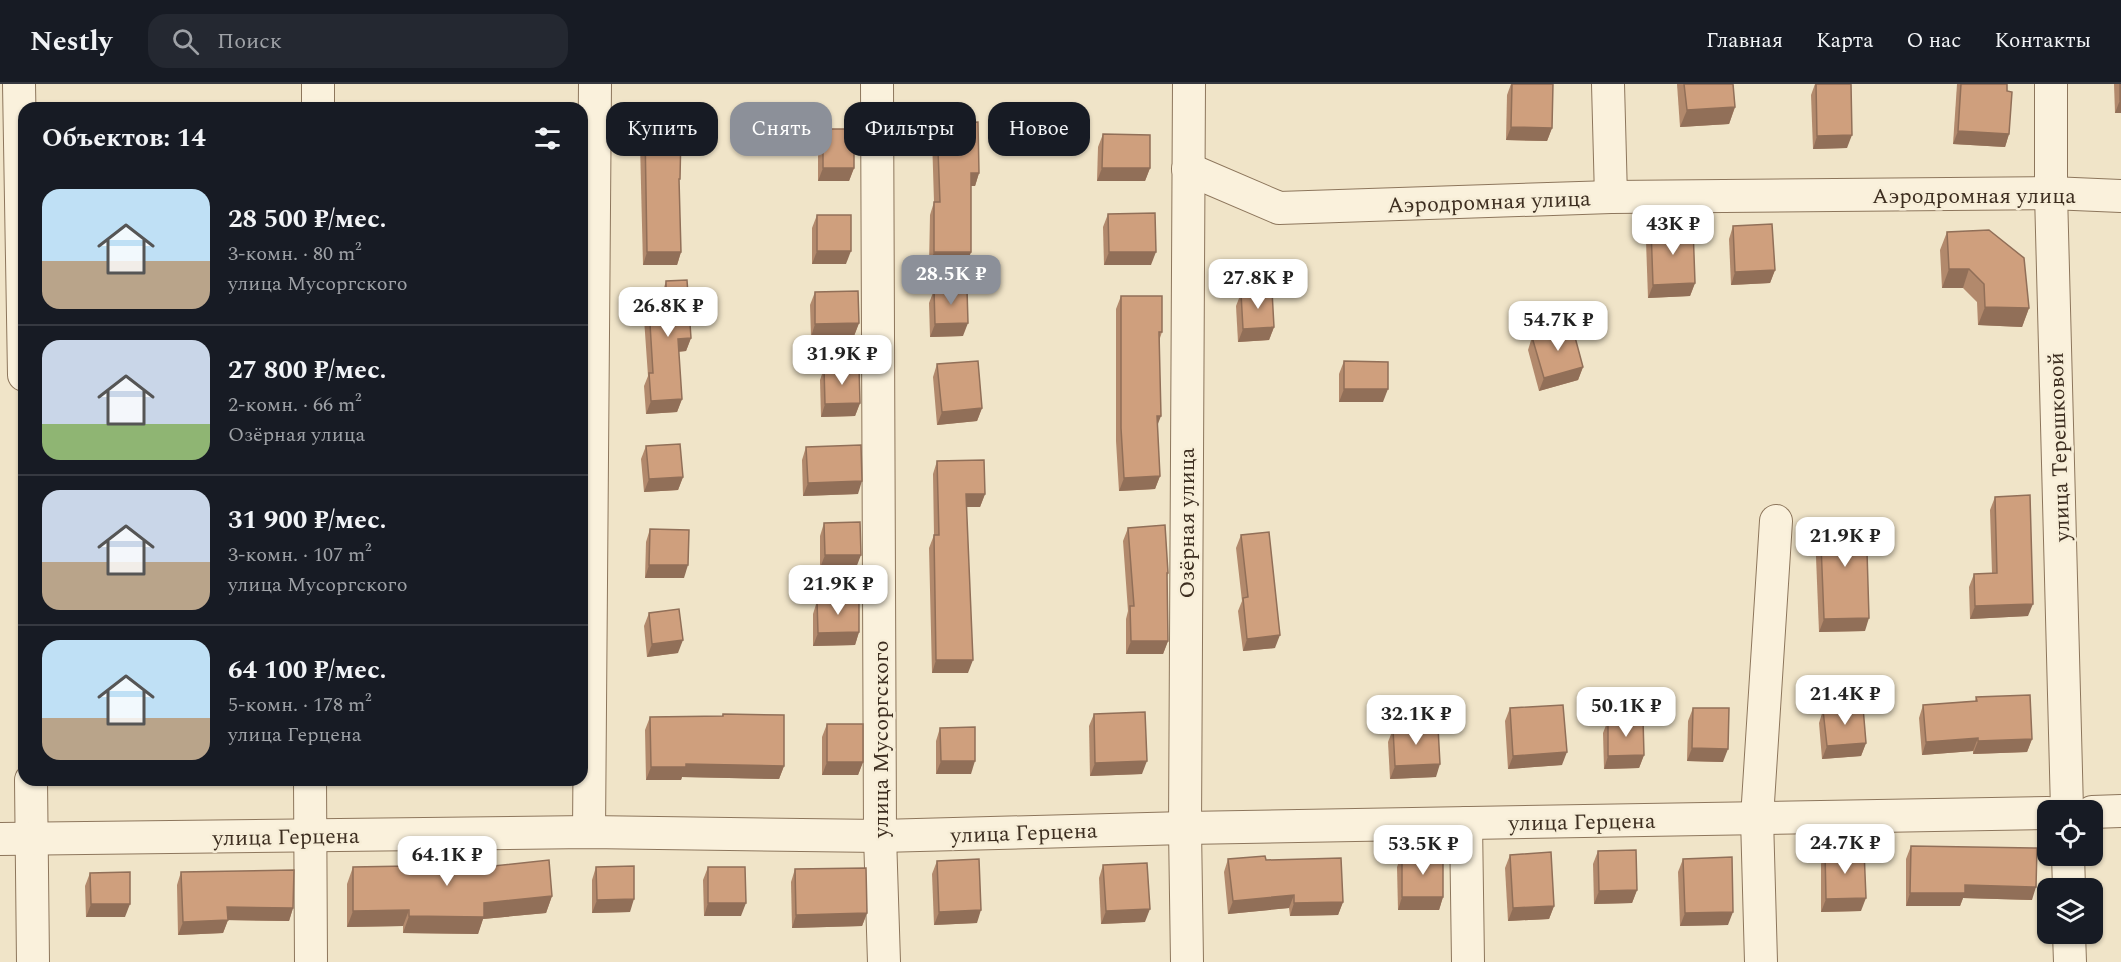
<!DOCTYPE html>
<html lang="ru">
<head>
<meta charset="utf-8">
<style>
  :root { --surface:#171b24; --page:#242831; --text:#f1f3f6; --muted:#9ea1a6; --line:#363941; --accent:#8c9099 }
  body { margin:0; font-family:Spectral,serif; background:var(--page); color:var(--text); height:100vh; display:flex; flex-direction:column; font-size:22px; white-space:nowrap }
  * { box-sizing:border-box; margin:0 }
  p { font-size:20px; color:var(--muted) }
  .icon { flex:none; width:33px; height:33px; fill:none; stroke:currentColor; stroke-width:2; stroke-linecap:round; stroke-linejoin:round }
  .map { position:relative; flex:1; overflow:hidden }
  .panel { position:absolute; left:18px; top:18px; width:570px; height:684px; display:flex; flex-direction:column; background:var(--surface); border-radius:18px; box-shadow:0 2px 4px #0004 }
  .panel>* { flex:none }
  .banner { position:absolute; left:606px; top:18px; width:570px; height:54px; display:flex; gap:12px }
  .controls { position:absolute; left:2037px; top:716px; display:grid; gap:12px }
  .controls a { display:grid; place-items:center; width:66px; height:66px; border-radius:12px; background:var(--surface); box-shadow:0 2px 4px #0004; font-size:30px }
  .price { position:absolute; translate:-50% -51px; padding:0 14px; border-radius:12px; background:#fff; color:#222; font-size:20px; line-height:39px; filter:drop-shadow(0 2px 3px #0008) }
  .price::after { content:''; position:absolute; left:50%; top:36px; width:18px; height:14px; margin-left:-9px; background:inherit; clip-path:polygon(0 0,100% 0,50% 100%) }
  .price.current { background:var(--accent); color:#fff }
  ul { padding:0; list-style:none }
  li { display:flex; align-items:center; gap:18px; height:150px; padding:0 24px }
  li+li { border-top:2px solid var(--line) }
  li span { display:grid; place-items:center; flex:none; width:168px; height:120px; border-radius:18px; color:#555 }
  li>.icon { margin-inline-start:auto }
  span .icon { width:72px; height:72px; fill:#fffc; stroke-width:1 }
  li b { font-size:26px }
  h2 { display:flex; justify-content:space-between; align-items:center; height:72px; padding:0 24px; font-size:26px }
  .tag { padding:0 21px; border-radius:18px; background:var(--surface); box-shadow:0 2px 4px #0004; font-size:21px; line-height:54px }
  .tag.current { background:var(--accent); color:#fff }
  header { display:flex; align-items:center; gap:36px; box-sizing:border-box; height:84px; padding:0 30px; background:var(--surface); border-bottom:2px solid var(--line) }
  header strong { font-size:28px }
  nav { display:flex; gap:33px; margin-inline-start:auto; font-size:21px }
  .search { width:420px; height:54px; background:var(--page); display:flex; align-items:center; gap:15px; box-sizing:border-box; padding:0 21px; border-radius:18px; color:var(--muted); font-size:22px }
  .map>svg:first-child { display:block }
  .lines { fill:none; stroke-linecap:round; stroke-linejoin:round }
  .minor-casing { stroke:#8d765c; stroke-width:34 }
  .minor { stroke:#faf1dc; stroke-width:32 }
  .wall { fill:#b2896c }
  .shaded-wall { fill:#916f58 }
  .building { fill:#cf9f7d; stroke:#916f58; stroke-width:1.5 }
  .labels { text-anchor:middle; stroke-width:5; stroke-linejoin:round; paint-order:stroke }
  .street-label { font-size:22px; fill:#3d2e20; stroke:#f7eed8 }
</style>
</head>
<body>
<header>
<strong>Nestly</strong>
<div class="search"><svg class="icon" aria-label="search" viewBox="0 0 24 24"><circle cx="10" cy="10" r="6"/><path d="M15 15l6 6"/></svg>Поиск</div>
<nav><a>Главная</a><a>Карта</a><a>О нас</a><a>Контакты</a></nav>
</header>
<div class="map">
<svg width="2121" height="878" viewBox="0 0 2121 878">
  <rect width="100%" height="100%" fill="#f0e4c8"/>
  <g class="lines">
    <defs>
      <g id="minor">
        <path d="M19,0L24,291"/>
        <path d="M877,0L880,752L884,878"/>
        <path d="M1608,0L1611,113"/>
        <path d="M2051,0V109L2067,726"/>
        <path d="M318,24V0"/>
        <path d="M1188,85L1279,124L1611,113L2051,109L2121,112"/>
        <path d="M31,696L33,878"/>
        <path d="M310,696L311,878"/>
        <path d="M2092,728L2121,727"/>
        <path d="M1466,739L1468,878"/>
        <path d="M589,748L595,0"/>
        <path d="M0,755L589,748L880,752L1185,744L2048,729"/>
        <path d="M2068,771L2069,804"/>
        <path d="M2069,849L2070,878"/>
        <path d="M1187,878L1185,744L1189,0"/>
        <path d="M1761,878L1757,734L1776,437"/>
      </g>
    </defs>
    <use href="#minor" class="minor-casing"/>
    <use href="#minor" class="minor"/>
  </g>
  <g class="wall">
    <path d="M1511,0H1553L1552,44L1547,57L1506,56L1507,11Z"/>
    <path d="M1677,0H1733L1735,23L1729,40L1680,43Z"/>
    <path d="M1815,0H1851L1847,64L1813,65L1811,11Z"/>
    <path d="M1957,0H2007L2009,50L2005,63L1953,60Z"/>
    <path d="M2114,0H2121V29H2115Z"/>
    <path d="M937,40L979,89L975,102H971V168L966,181H929L930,131L934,118L932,53Z"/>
    <path d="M823,45L854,84L849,97H818V58Z"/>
    <path d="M645,47L679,99L681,168L677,181H643L640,60Z"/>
    <path d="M1103,50L1150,84L1145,97H1097L1098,63Z"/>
    <path d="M1108,130L1151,181H1104L1103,143Z"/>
    <path d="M817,131L846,180H812V144Z"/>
    <path d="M1733,142L1775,186L1770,199L1731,201L1729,155Z"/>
    <path d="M1651,144L1695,199L1690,212L1648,214L1646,157Z"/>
    <path d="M1947,148L2029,224L2022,243L1978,241L1977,218L1963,204H1942L1940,166Z"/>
    <path d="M666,197L691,254L686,267L678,268L682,315L677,328L646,330L644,302L648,292L643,220L648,207H663Z"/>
    <path d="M934,206L963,252L930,253L929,219Z"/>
    <path d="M815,208L859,239L854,252L811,253L810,221Z"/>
    <path d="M1241,209L1274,243L1269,256L1238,258L1236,222Z"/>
    <path d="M1121,212L1162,248L1160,254L1157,341L1160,392L1155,405L1119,407L1116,357V225Z"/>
    <path d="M1532,253L1583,283L1578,296L1539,307L1528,266Z"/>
    <path d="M1344,277L1383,318H1339V290Z"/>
    <path d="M937,280L982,324L977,337L937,341L933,293Z"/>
    <path d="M824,284L860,319L855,332L821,333L820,296Z"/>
    <path d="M646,362L683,393L678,406L644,408L641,375Z"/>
    <path d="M806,363L858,410L803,412L802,376Z"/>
    <path d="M937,377L985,410L980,423H966L968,589H932L929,464L934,451L933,390Z"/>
    <path d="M1995,413L2028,532L1970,535L1969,503L1974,490L1992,489L1990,426Z"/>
    <path d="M1820,435L1865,547L1819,548L1815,448Z"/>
    <path d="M824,439L856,484H820V452Z"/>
    <path d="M1128,444L1168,489L1167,493L1168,557L1163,570H1126V535L1128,527L1123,457Z"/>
    <path d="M650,445L684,494H645L646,458Z"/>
    <path d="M1241,451L1275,564L1243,567L1238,527L1242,517L1236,464Z"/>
    <path d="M817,517L859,548L855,561L813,562V530Z"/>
    <path d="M649,529L678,569L647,573L644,542Z"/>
    <path d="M1976,613L2032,655L2027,668L1973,670V667L1922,671L1919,634L1923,621L1975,617Z"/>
    <path d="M1510,624L1562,681L1508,685L1505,637Z"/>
    <path d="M1693,624L1723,678L1687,677L1688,637Z"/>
    <path d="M1823,626L1866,659L1861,672L1822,675L1819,639Z"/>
    <path d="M723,630L784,682L779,695L682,693L681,696H646L645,646L650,633L722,632Z"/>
    <path d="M1094,630L1142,690L1090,692L1089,642Z"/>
    <path d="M1608,636L1644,671L1639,684L1604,685L1603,649Z"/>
    <path d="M827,640L863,678L858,691H822V653Z"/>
    <path d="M940,644L971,690H936V657Z"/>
    <path d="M1393,645L1436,693L1390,695L1388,658Z"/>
    <path d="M1911,762L2032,816L1963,814L1960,822H1906V775Z"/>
    <path d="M1598,767L1637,806L1632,819L1594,820L1593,780Z"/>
    <path d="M1825,767L1861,827L1821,828V780Z"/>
    <path d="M1402,770L1443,813L1439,826H1398L1397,783Z"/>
    <path d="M1510,771L1554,822L1549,835L1508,837L1505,784Z"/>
    <path d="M1228,775L1266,776L1343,818L1338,831L1290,832L1289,824L1228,830L1224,788Z"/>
    <path d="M1683,775L1728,841L1680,842L1678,788Z"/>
    <path d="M409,776L484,783L552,812L546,829L483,835L478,850L403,849V842L347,843V800L353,783L407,782Z"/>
    <path d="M937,777L977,839L934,841L932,790Z"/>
    <path d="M1103,781L1145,838L1101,840L1099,794Z"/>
    <path d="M596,783L630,828L592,829V796Z"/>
    <path d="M708,783L741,832H704L703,796Z"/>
    <path d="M795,785L867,829L862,842L792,844L791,798Z"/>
    <path d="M181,788L293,824L289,837L228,836L223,849L178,851L177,801Z"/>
    <path d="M90,789L125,833H86L85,802Z"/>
  </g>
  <g class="shaded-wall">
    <path d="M2120,16H2121V29H2115Z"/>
    <path d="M1735,23L1729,40L1680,43L1687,26Z"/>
    <path d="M1511,43L1552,44L1547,57L1506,56Z"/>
    <path d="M1958,47L2009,50L2005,63L1953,60Z"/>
    <path d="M1852,51L1847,64L1813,65L1817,52Z"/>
    <path d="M823,84H854L849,97H818Z"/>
    <path d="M1102,84H1150L1145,97H1097Z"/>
    <path d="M971,89H979L975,102H966Z"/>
    <path d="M817,167H851L846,180H812Z"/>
    <path d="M647,168H681L677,181H643Z"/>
    <path d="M934,168H971L966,181H929Z"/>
    <path d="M1109,168H1156L1151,181H1104Z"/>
    <path d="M1949,185H1969L1963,204H1942Z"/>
    <path d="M1775,186L1770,199L1731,201L1735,188Z"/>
    <path d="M1695,199L1690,212L1648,214L1653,201Z"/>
    <path d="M1985,223L2029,224L2022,243L1978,241Z"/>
    <path d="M859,239L854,252L811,253L815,240Z"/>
    <path d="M968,239L963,252L930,253L935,240Z"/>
    <path d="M1274,243L1269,256L1238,258L1243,245Z"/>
    <path d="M691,254L686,267L673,268L678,255Z"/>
    <path d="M1583,283L1578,296L1539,307L1544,294Z"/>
    <path d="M1344,305H1388L1383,318H1339Z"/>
    <path d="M682,315L677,328L646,330L651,317Z"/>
    <path d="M860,319L855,332L821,333L825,320Z"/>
    <path d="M982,324L977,337L937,341L942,328Z"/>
    <path d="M1157,332H1161L1156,345Z"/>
    <path d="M1160,392L1155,405L1119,407L1124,394Z"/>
    <path d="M683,393L678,406L644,408L649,395Z"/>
    <path d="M862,397L858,410L803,412L808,399Z"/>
    <path d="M966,410H985L980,423H961Z"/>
    <path d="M825,471H861L856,484H820Z"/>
    <path d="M649,481H688L684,494H645Z"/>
    <path d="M2033,520L2028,532L1970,535L1975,522Z"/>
    <path d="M1869,534L1865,547L1819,548L1824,535Z"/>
    <path d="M859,548L855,561L813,562L818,549Z"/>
    <path d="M1280,551L1275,564L1243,567L1247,555Z"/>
    <path d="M683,556L678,569L647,573L652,560Z"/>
    <path d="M1131,557H1168L1163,570H1126Z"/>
    <path d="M936,576H973L968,589H932Z"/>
    <path d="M1978,654L1973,667L1922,671L1926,658Z"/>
    <path d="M2032,655L2027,668L1973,670L1978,657Z"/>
    <path d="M1866,659L1861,672L1822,675L1827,662Z"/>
    <path d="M1692,664L1728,665L1723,678L1687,677Z"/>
    <path d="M1567,668L1562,681L1508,685L1513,672Z"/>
    <path d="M1644,671L1639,684L1604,685L1608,672Z"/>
    <path d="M941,677H975L971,690H936Z"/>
    <path d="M1147,677L1142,690L1090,692L1095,679Z"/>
    <path d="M827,678H863L858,691H822Z"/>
    <path d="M686,680L784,682L779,695L682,693L681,696H646L651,683Z"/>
    <path d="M1440,680L1436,693L1390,695L1395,682Z"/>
    <path d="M120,696H212L169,699Z"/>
    <path d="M252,696H287L251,697Z"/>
    <path d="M442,696H493L492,697L441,698Z"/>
    <path d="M1965,801L2036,803L2032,816L1963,814L1960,822H1906L1910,809Z"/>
    <path d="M1637,806L1632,819L1594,820L1599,807Z"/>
    <path d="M1294,811L1289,824L1228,830L1233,817Z"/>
    <path d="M552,812L546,829L483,835L478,850L403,849L409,832L484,819Z"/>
    <path d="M1402,813H1443L1439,826H1398Z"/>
    <path d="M1866,814L1861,827L1821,828L1826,815Z"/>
    <path d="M634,815L630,828L592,829L597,816Z"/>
    <path d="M1343,818L1338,831L1290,832L1294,819Z"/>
    <path d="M708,819H746L741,832H704Z"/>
    <path d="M91,820H130L125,833H86Z"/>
    <path d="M1554,822L1549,835L1508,837L1513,824Z"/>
    <path d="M227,823L293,824L289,837L223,836Z"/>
    <path d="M1150,825L1145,838L1101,840L1106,827Z"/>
    <path d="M409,826L403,842L347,843L353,827Z"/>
    <path d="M981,826L977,839L934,841L939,828Z"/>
    <path d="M1733,828L1728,841L1680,842L1685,829Z"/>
    <path d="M867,829L862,842L792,844L796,831Z"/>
    <path d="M228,836L223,849L178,851L183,838Z"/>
  </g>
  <g class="building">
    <path d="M1512,0H1553L1552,44L1511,43Z"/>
    <path d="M1684,0H1733L1735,23L1687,26Z"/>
    <path d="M1816,0H1851L1852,51L1817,52Z"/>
    <path d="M1961,0H2007V7L2012,8L2009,50L1958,47Z"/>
    <rect x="2120" y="0" width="1" height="16"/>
    <path d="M978,38L979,89H971V168H934V118H940L937,40Z"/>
    <rect x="823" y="45" width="31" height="39"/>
    <path d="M645,47L681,48L680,95H679L681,168H647Z"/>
    <path d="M1103,50L1150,51V84H1102Z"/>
    <path d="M1155,129L1156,168H1109L1108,130Z"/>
    <rect x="817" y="131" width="34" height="36"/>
    <path d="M1772,140L1775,186L1735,188L1733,142Z"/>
    <path d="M1693,143L1695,199L1653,201L1651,144Z"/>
    <path d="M1989,146L2024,174L2029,224L1985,223L1984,200L1969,185H1949L1947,148Z"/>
    <path d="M687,196L691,254L678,255L682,315L651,317L649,289H653L648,207H666V197Z"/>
    <path d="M967,205L968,239L935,240L934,206Z"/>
    <path d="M858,207L859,239L815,240V208Z"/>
    <path d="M1272,207L1274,243L1243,245L1241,209Z"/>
    <path d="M1121,212H1162V248H1159L1161,332H1157L1160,392L1124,394L1121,344Z"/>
    <path d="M1572,242L1583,283L1544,294L1532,253Z"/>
    <path d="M978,277L982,324L942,328L937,280Z"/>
    <path d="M1344,277L1388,278V305H1344Z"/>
    <path d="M859,283L860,319L825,320L824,284Z"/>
    <path d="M680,360L683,393L649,395L646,362Z"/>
    <path d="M861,361L862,397L808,399L806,363Z"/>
    <path d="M984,376L985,410H966L973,576H936L934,451H939L937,377Z"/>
    <path d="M2030,411L2033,520L1975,522L1974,490L1997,489L1995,413Z"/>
    <path d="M1866,434L1869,534L1824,535L1820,435Z"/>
    <path d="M860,438L861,471H825L824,439Z"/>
    <path d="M1165,441L1168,489H1167L1168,557H1131L1130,522H1134L1128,444Z"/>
    <path d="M650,445L689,446L688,481H649Z"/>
    <path d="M1269,448L1280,551L1247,555L1243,514L1248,513L1241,451Z"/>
    <path d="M859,516V548L818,549L817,517Z"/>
    <path d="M679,525L683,556L652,560L649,529Z"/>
    <path d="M2030,611L2032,655L1978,657V654L1926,658L1923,621L1977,617L1976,613Z"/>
    <path d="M1563,621L1567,668L1513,672L1510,624Z"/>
    <path d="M1863,623L1866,659L1827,662L1823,626Z"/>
    <path d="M1693,624H1729L1728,665L1692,664Z"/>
    <path d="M1145,628L1147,677L1095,679L1094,630Z"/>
    <path d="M723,630L784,631V682L686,680V683H651L650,633L723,632Z"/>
    <path d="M1643,635L1644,671L1608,672V636Z"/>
    <rect x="827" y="640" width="36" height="38"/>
    <path d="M975,643V677H941L940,644Z"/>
    <path d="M1438,643L1440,680L1395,682L1393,645Z"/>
    <path d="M1911,762L2037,764L2036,803L1965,801V809H1910Z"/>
    <path d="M1636,766L1637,806L1599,807L1598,767Z"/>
    <path d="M1864,766L1866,814L1826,815L1825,767Z"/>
    <path d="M1551,768L1554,822L1513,824L1510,771Z"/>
    <rect x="1402" y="770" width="41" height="43"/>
    <path d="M1265,772L1266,776L1341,774L1343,818L1294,819V811L1233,817L1228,775Z"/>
    <path d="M1732,773L1733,828L1685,829L1683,775Z"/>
    <path d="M979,775L981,826L939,828L937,777Z"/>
    <path d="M409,776L484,777V783L549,776L552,812L484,819V833L409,832V826L353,827V783L409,782Z"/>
    <path d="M1147,779L1150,825L1106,827L1103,781Z"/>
    <path d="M634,782V815L597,816L596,783Z"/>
    <path d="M708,783H745L746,819H708Z"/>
    <path d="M866,784L867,829L796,831L795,785Z"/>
    <path d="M294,786L293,824L227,823L228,836L183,838L181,788Z"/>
    <path d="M130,788V820H91L90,789Z"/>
  </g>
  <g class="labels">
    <g class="street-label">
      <text x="1974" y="119">Аэродромная улица</text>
      <text transform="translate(1489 117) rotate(-2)" y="8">Аэродромная улица</text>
      <text transform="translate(2058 363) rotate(-92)" y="8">улица Терешковой</text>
      <text transform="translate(1186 439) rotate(-90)" y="8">Озёрная улица</text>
      <text transform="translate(880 655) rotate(-90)" y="8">улица Мусоргского</text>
      <text transform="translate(1582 737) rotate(-1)" y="8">улица Герцена</text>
      <text transform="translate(1024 748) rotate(-2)" y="8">улица Герцена</text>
      <text transform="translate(286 752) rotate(-1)" y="8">улица Герцена</text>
    </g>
  </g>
</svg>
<div class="controls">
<a><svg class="icon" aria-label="locate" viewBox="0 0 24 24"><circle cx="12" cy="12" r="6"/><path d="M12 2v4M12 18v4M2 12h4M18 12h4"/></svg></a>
<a><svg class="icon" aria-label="layers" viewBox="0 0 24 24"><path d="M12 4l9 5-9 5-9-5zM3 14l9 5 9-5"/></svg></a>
</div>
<b class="price" style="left:1673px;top:172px">43K ₽</b>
<b class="price current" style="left:951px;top:222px">28.5K ₽</b>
<b class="price" style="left:1258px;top:226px">27.8K ₽</b>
<b class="price" style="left:668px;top:254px">26.8K ₽</b>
<b class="price" style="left:1558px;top:268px">54.7K ₽</b>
<b class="price" style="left:842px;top:302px">31.9K ₽</b>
<b class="price" style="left:1845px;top:484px">21.9K ₽</b>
<b class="price" style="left:838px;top:532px">21.9K ₽</b>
<b class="price" style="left:1845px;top:642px">21.4K ₽</b>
<b class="price" style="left:1626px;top:654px">50.1K ₽</b>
<b class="price" style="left:1416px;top:662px">32.1K ₽</b>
<b class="price" style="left:1845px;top:791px">24.7K ₽</b>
<b class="price" style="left:1423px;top:792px">53.5K ₽</b>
<b class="price" style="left:447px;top:803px">64.1K ₽</b>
<div class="banner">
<a class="tag">Купить</a>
<a class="tag current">Снять</a>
<a class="tag">Фильтры</a>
<a class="tag">Новое</a>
</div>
<section class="panel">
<h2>Объектов: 14<svg class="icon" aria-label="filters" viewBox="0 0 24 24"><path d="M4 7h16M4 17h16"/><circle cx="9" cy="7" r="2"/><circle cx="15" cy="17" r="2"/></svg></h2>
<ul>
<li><span style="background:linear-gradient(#bfe0f5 60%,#b9a48a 0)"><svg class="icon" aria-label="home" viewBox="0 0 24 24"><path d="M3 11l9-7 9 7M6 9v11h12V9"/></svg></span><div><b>28 500 ₽/мес.</b><p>3-комн. · 80 m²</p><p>улица Мусоргского</p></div></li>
<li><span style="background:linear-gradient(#c9d6e8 70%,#8fb573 0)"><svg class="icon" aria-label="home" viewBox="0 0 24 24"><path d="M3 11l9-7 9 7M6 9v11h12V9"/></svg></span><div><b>27 800 ₽/мес.</b><p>2-комн. · 66 m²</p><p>Озёрная улица</p></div></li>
<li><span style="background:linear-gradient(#c9d6e8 60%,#b9a48a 0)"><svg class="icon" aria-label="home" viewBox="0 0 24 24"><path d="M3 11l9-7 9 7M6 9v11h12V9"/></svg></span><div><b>31 900 ₽/мес.</b><p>3-комн. · 107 m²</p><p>улица Мусоргского</p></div></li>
<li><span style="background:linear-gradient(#bfe0f5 65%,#b9a48a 0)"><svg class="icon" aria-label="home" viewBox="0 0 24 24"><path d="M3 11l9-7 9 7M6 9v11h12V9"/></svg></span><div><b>64 100 ₽/мес.</b><p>5-комн. · 178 m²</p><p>улица Герцена</p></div></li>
</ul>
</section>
</div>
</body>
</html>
